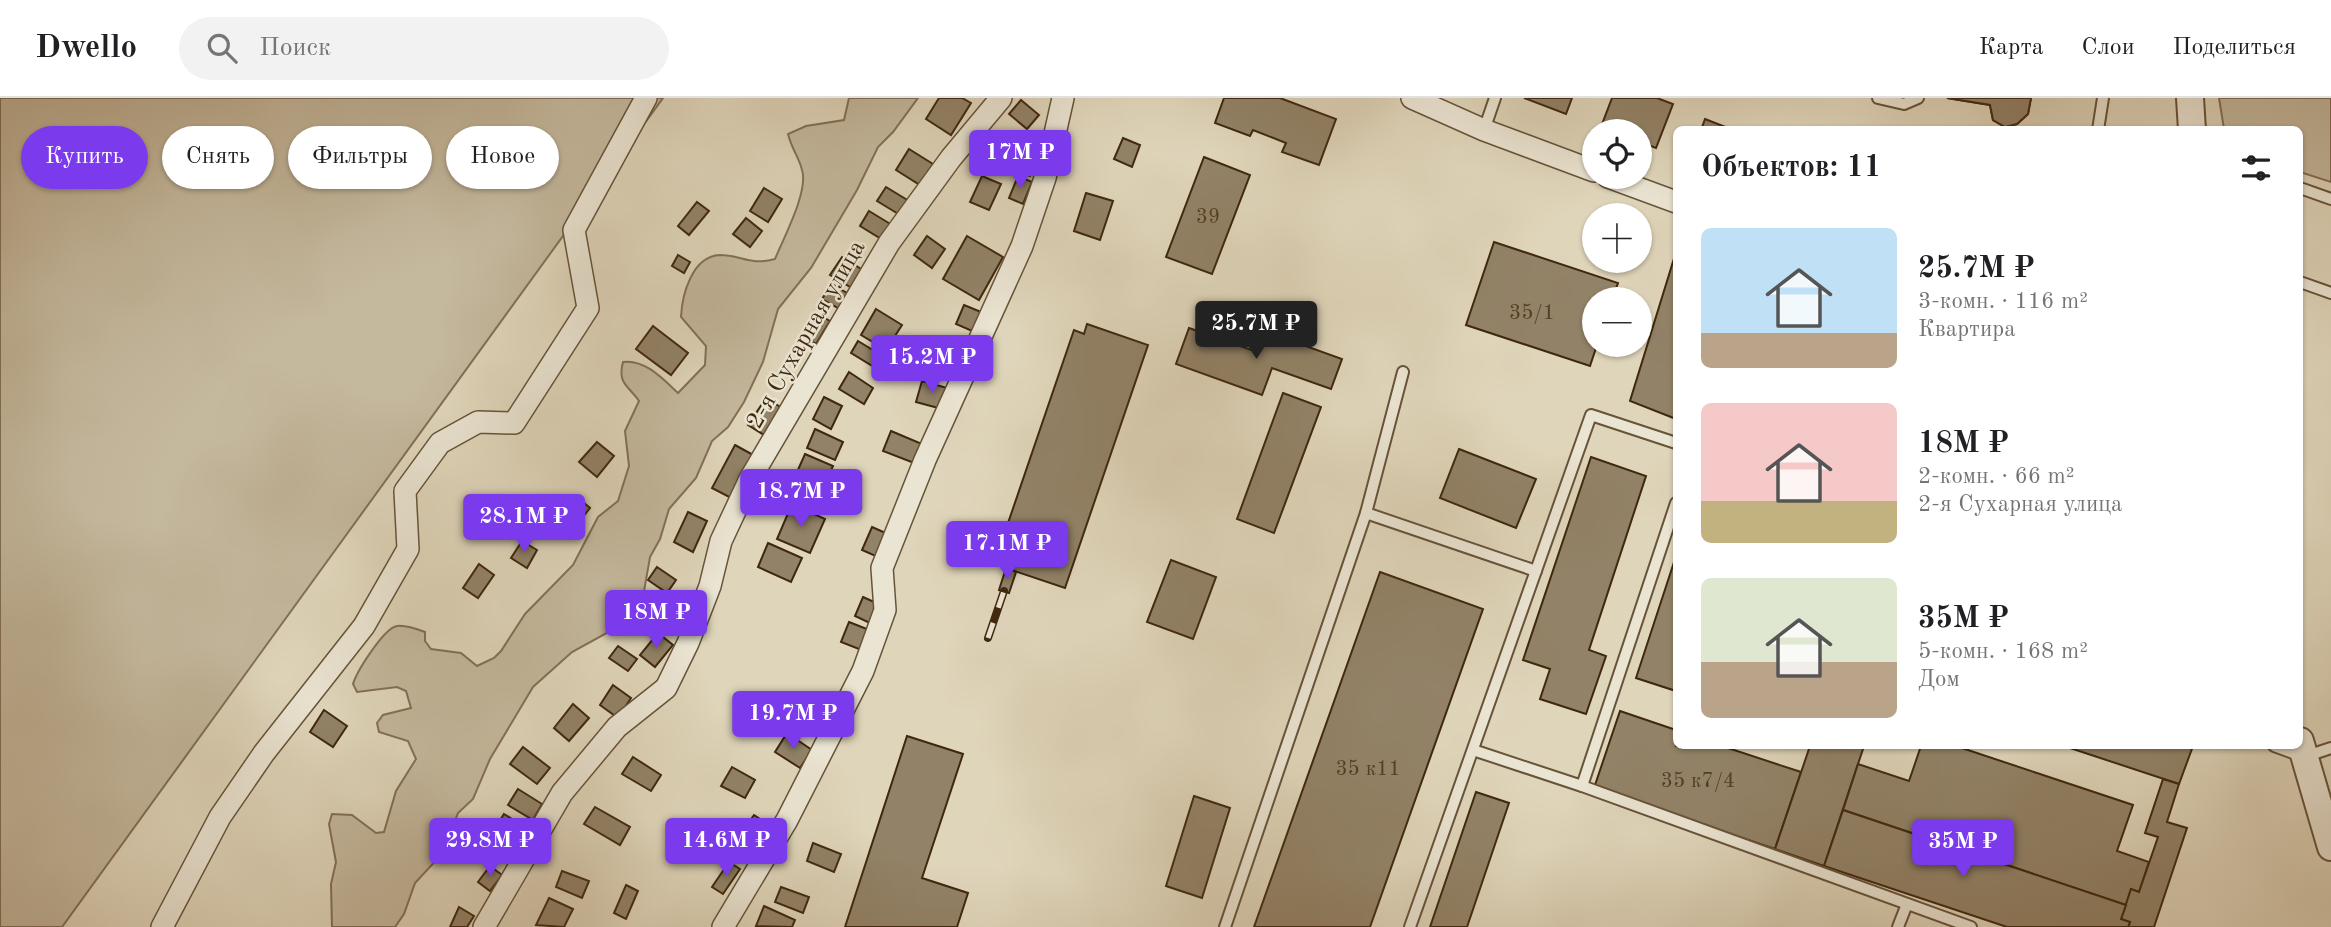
<!DOCTYPE html>
<html lang="ru">
<head>
<meta charset="utf-8">
<style>
  :root { --surface:#fff; --page:#f2f2f2; --text:#202124; --muted:#757577; --line:#e0e0e0; --accent:#7c3aed }
  body { margin:0; font-family:"Old Standard TT",serif; background:var(--page); color:var(--text); height:100vh; display:flex; flex-direction:column; font-size:26px; white-space:nowrap }
  * { box-sizing:border-box; margin:0 }
  p { font-size:23px; color:var(--muted) }
  .icon { flex:none; width:38px; height:38px; fill:none; stroke:currentColor; stroke-width:2; stroke-linecap:round; stroke-linejoin:round }
  .map { position:relative; flex:1; overflow:hidden }
  .drawer { position:absolute; left:1673px; top:28px; width:630px; height:623px; display:flex; flex-direction:column; background:var(--surface); border-radius:10px; box-shadow:0 2px 5px #0004 }
  .drawer>* { flex:none }
  .hud { position:absolute; left:21px; top:28px; width:665px; height:63px; display:flex; gap:14px }
  .controls { position:absolute; left:1582px; top:21px; display:grid; gap:14px }
  .controls a { display:grid; place-items:center; width:70px; height:70px; border-radius:50%; background:var(--surface); box-shadow:0 2px 5px #0004; font-size:35px }
  .price { position:absolute; translate:-50% -60px; padding:0 16px; border-radius:7px; background:var(--accent); color:#fff; font-size:23px; line-height:46px; filter:drop-shadow(0 2px 4px #0008) }
  .price::after { content:''; position:absolute; left:50%; top:42px; width:21px; height:16px; margin-left:-10px; background:inherit; clip-path:polygon(0 0,100% 0,50% 100%) }
  .price.selected { background:#222; color:#fff }
  ul { padding:0; list-style:none }
  li { display:flex; align-items:center; gap:21px; height:175px; padding:0 28px }
  li span { display:grid; place-items:center; flex:none; width:196px; height:140px; border-radius:10px; color:#555 }
  li>.icon { margin-inline-start:auto }
  span .icon { width:84px; height:84px; fill:#fffc; stroke-width:1 }
  li b { font-size:30px }
  h2 { display:flex; justify-content:space-between; align-items:center; height:84px; padding:0 28px; font-size:30px }
  .tag { padding:0 24px; border-radius:32px; background:var(--surface); box-shadow:0 2px 5px #0004; font-size:24px; line-height:63px }
  .tag.selected { background:var(--accent); color:#fff }
  header { display:flex; align-items:center; gap:42px; box-sizing:border-box; height:98px; padding:0 35px; background:var(--surface); border-bottom:2px solid var(--line) }
  header strong { font-size:33px }
  nav { display:flex; gap:38px; margin-inline-start:auto; font-size:24px }
  .search { width:490px; height:63px; background:var(--page); display:flex; align-items:center; gap:18px; box-sizing:border-box; padding:0 24px; border-radius:38px; color:var(--muted); font-size:26px }
  .map>svg:first-child { display:block }
  .green { fill:#c4b89d; stroke:#827056; stroke-width:2 }
  .building { fill:#928267; stroke:#3f280e; stroke-width:2 }
  .lines { fill:none; stroke-linecap:round; stroke-linejoin:round }
  .service-casing { stroke:#675339; stroke-width:14 }
  .minor-casing { stroke:#675339; stroke-width:24 }
  .tertiary-casing { stroke:#675339; stroke-width:30 }
  .service { stroke:#eae4d2; stroke-width:10 }
  .minor { stroke:#eae4d2; stroke-width:21 }
  .tertiary { stroke:#eae4d2; stroke-width:26 }
  .rail-casing { stroke:#3f280e; stroke-width:8 }
  .rail { stroke:#eae4d2; stroke-width:5; stroke-dasharray:16; stroke-linecap:butt }
  .labels { text-anchor:middle; stroke-width:5; stroke-linejoin:round; paint-order:stroke }
  .number-label { font-size:21px; fill:#543e24 }
  .street-label { font-size:24px; fill:#3f280e; stroke:#eae4d2 }
</style>
</head>
<body>
<header>
<strong>Dwello</strong>
<div class="search"><svg class="icon" aria-label="search" viewBox="0 0 24 24"><circle cx="10" cy="10" r="6"/><path d="M15 15l6 6"/></svg>Поиск</div>
<nav><a>Карта</a><a>Слои</a><a>Поделиться</a></nav>
</header>
<div class="map">
<svg width="2331" height="829" viewBox="0 0 2331 829">
  <rect width="100%" height="100%" fill="#dfd5ba"/>
  <filter id="stains"><feTurbulence type="fractalNoise" baseFrequency=".00286" numOctaves="4"/><feColorMatrix values="0 0 0 0 .2 0 0 0 0 .09 0 0 0 0 .02 0 0 0 .5 -.17"/></filter>
  <radialGradient id="worn" r=".72"><stop offset=".6" stop-color="#630" stop-opacity="0"/><stop offset="1" stop-color="#630" stop-opacity=".3"/></radialGradient>
  <g class="green">
    <path d="M0,0H663L62,829H0Z"/>
    <path d="M849,0H918L893,34L878,49L857,92L811,170L778,211L763,264L744,304L728,329L712,343L696,380L669,411L660,441L650,459L643,499L634,520L572,554L533,589L490,661L473,701L458,715L442,756L415,785L404,816L395,829H332L331,786L336,764L329,726L332,716L352,717L376,735L384,734L396,693L416,661L408,643L379,634L377,625L383,617L411,610L406,593L397,589L357,594L353,586C357,573 384,530 397,528C406,527 417,531 425,534V543L431,551L461,555L477,568L494,560L501,553L525,516L573,467L598,419L618,403L629,368L625,333L639,303C629,288 617,286 623,264C645,261 663,281 678,295L705,267L706,248L681,219C682,197 692,158 720,157C741,157 750,168 775,161C783,141 809,93 802,72C799,59 792,52 788,36L806,28L844,22Z"/>
    <path d="M2219,0H2331V84L2300,74V32L2224,31Z"/>
  </g>
  <g class="building">
    <path d="M939,0H962L971,5L951,37L926,21Z"/>
    <path d="M1224,0H1280L1336,21L1319,67L1282,54L1286,45L1253,32L1250,38L1215,25Z"/>
    <path d="M1524,0H1572L1566,16Z"/>
    <path d="M1612,0H1657L1673,6L1656,50L1640,44V33H1613L1601,29Z"/>
    <path d="M1947,0H2031L2028,16L2017,26L2005,29L1993,22L1990,7Z"/>
    <path d="M1947,0H2031L2028,16L2017,26L2005,29L1993,22L1990,7Z"/>
    <path d="M1021,2L1039,17L1027,31L1009,16Z"/>
    <path d="M1705,21L1733,32H1701Z"/>
    <path d="M989,37L1013,56L1001,72L977,53Z"/>
    <path d="M1123,40L1140,47L1132,69L1114,61Z"/>
    <path d="M1024,50L1039,56L1030,78L1015,72Z"/>
    <path d="M909,51L933,66L920,87L896,72Z"/>
    <path d="M1204,59L1250,77L1212,176L1166,159Z"/>
    <path d="M982,78L1001,86L989,112L970,104Z"/>
    <path d="M1018,78L1032,84L1023,106L1009,100Z"/>
    <path d="M886,89L909,103L900,117L877,103Z"/>
    <path d="M764,90L782,101L768,124L750,113Z"/>
    <path d="M1086,95L1113,103L1100,142L1074,133Z"/>
    <path d="M697,104L709,113L689,137L678,128Z"/>
    <path d="M869,113L892,127L883,142L860,128Z"/>
    <path d="M746,120L762,133L750,149L733,136Z"/>
    <path d="M927,138L945,151L932,170L914,157Z"/>
    <path d="M967,138L1003,159L979,202L943,181Z"/>
    <path d="M1494,144L1618,185L1612,201H1594V247H1597L1590,268L1466,227Z"/>
    <path d="M1676,154V321L1630,303Z"/>
    <path d="M678,157L690,164L684,175L672,168Z"/>
    <path d="M842,159L866,174L855,192L830,177Z"/>
    <path d="M832,186L852,198L843,213L822,201Z"/>
    <path d="M964,207L986,216L979,236L956,226Z"/>
    <path d="M876,211L902,227L886,252L861,237Z"/>
    <path d="M816,215L830,223L816,246L801,238Z"/>
    <path d="M1087,226L1148,247L1065,490L994,466L1074,232L1084,236Z"/>
    <path d="M653,228L688,255L671,277L636,251Z"/>
    <path d="M1189,230L1257,254L1264,233L1342,261L1331,291L1272,270L1262,297L1176,266Z"/>
    <path d="M941,239L965,250L956,273L931,263Z"/>
    <path d="M858,243L886,260L879,272L851,255Z"/>
    <path d="M849,274L873,290L864,306L839,291Z"/>
    <path d="M922,283L947,290L942,311L916,304Z"/>
    <path d="M1283,295L1321,309L1274,435L1237,421Z"/>
    <path d="M824,299L842,308L831,331L813,321Z"/>
    <path d="M766,300L782,310L764,337L748,327Z"/>
    <path d="M815,331L843,344L835,362L807,350Z"/>
    <path d="M891,333L922,346L914,365L883,353Z"/>
    <path d="M597,344L614,358L597,379L579,364Z"/>
    <path d="M735,347L755,358L733,401L712,390Z"/>
    <path d="M1459,351L1536,381L1516,430L1440,400Z"/>
    <path d="M805,356L833,368L825,386L797,374Z"/>
    <path d="M1591,359L1646,378L1589,552L1606,558L1586,616L1540,601L1550,571L1523,562Z"/>
    <path d="M577,399L590,410L571,434L557,424Z"/>
    <path d="M792,406L825,421L810,455L777,441Z"/>
    <path d="M688,414L707,423L693,454L674,444Z"/>
    <path d="M872,429L897,440L887,463L862,452Z"/>
    <path d="M522,443L537,452L527,470L511,460Z"/>
    <path d="M768,445L802,460L791,484L758,469Z"/>
    <path d="M1676,458V593L1636,580Z"/>
    <path d="M1171,462L1216,479L1193,541L1147,524Z"/>
    <path d="M479,466L494,477L478,500L463,490Z"/>
    <path d="M657,469L676,482L667,495L648,482Z"/>
    <path d="M1006,470L1016,474L1009,495L999,492Z"/>
    <path d="M1380,474L1483,511L1370,829H1254Z"/>
    <path d="M863,499L883,508L874,527L855,518Z"/>
    <path d="M849,524L872,533L864,553L841,544Z"/>
    <path d="M658,535L673,547L655,569L640,557Z"/>
    <path d="M618,548L637,561L628,573L609,560Z"/>
    <path d="M613,587L631,600L618,620L600,607Z"/>
    <path d="M814,601L842,614L835,629L808,616Z"/>
    <path d="M573,606L589,620L569,643L554,630Z"/>
    <path d="M324,612L347,628L333,649L310,634Z"/>
    <path d="M1620,613L1676,632V648H1722L1801,674L1775,751L1594,690Z"/>
    <path d="M787,635L812,652L800,670L775,654Z"/>
    <path d="M907,638L963,656L922,780L968,795L957,829H845Z"/>
    <path d="M1810,648H1864L1824,768L1775,751Z"/>
    <path d="M1921,648H1956L2133,707L2117,753L2149,764L2139,794L2131,791L2126,807L1843,712L1858,666L1909,683Z"/>
    <path d="M2064,648H2193L2179,686Z"/>
    <path d="M523,649L550,670L537,686L510,666Z"/>
    <path d="M633,659L661,677L651,693L622,676Z"/>
    <path d="M732,669L755,682L745,700L721,688Z"/>
    <path d="M2163,681L2179,686L2167,724L2187,730L2154,829H2128L2130,824L2121,821L2131,791L2139,794L2158,739L2145,735Z"/>
    <path d="M518,691L542,706L533,722L508,707Z"/>
    <path d="M1476,694L1509,705L1467,829H1430Z"/>
    <path d="M1194,698L1230,710L1202,800L1166,788Z"/>
    <path d="M595,709L630,729L620,747L584,726Z"/>
    <path d="M1843,712L2126,807L2121,821L2130,824L2128,829H2007L1824,768Z"/>
    <path d="M504,716L528,731L519,747L494,732Z"/>
    <path d="M754,717L769,727L747,758L732,748Z"/>
    <path d="M813,745L841,756L834,774L807,763Z"/>
    <path d="M729,764L740,771L723,796L712,789Z"/>
    <path d="M490,768L502,777L490,793L478,784Z"/>
    <path d="M562,773L589,783L582,800L556,789Z"/>
    <path d="M626,787L638,793L626,821L614,815Z"/>
    <path d="M781,789L809,799L803,815L775,804Z"/>
    <path d="M549,800L573,811L564,829L536,827Z"/>
    <path d="M764,808L795,822L792,829L756,828Z"/>
    <path d="M459,809L474,818L467,829H450Z"/>
  </g>
  <g class="lines">
    <defs>
      <g id="service">
        <path d="M1878,0L1904,6L1918,0"/>
        <path d="M1484,32L1495,0"/>
        <path d="M2098,32L2103,0"/>
        <path d="M2300,90L2331,101"/>
        <path d="M2300,184L2331,195"/>
        <path d="M1676,405L1582,688L1971,829"/>
        <path d="M1366,415L1403,274"/>
        <path d="M2274,648L2304,659L2331,650"/>
        <path d="M1473,652L1582,688"/>
        <path d="M1225,829L1366,415L1536,473"/>
        <path d="M1410,829L1591,317L1676,345"/>
        <path d="M1898,829L1907,806"/>
      </g>
      <g id="minor">
        <path d="M1412,0L1484,32L1594,73"/>
        <path d="M1608,79L1676,104"/>
        <path d="M162,829L220,719L264,655L364,528L408,451L405,393L440,345L478,324L514,325L588,210L574,132L646,0"/>
        <path d="M484,829L562,695L617,629L666,590L688,545L710,488L721,443L750,381L889,145L951,60L1001,0"/>
        <path d="M723,829L787,722L863,573L885,512L882,470L925,362L1022,148L1045,80L1063,0"/>
      </g>
      <g id="tertiary">
        <path d="M2190,0L2192,32"/>
        <path d="M2300,643L2331,749"/>
      </g>
    </defs>
    <use href="#service" class="service-casing"/>
    <use href="#minor" class="minor-casing"/>
    <use href="#tertiary" class="tertiary-casing"/>
    <use href="#service" class="service"/>
    <use href="#minor" class="minor"/>
    <use href="#tertiary" class="tertiary"/>
    <defs>
      <path id="rail" d="M988,540L1004,493"/>
    </defs>
    <use href="#rail" class="rail-casing"/>
    <use href="#rail" class="rail"/>
  </g>
  <g class="labels">
    <g class="number-label">
      <text x="1208" y="125">39</text>
      <text x="1532" y="221">35/1</text>
      <text x="1368" y="677">35 к11</text>
      <text x="1698" y="689">35 к7/4</text>
    </g>
    <g class="street-label">
      <text transform="translate(805 236) rotate(-60)" y="8">2-я Сухарная улица</text>
    </g>
  </g>
  <rect width="100%" height="100%" filter="url(#stains)"/>
  <rect width="100%" height="100%" fill="url(#worn)"/>
</svg>
<div class="controls">
<a><svg class="icon" aria-label="locate" viewBox="0 0 24 24"><circle cx="12" cy="12" r="6"/><path d="M12 2v4M12 18v4M2 12h4M18 12h4"/></svg></a>
<a>+</a>
<a>−</a>
</div>
<b class="price" style="left:1020px;top:92px">17M ₽</b>
<b class="price selected" style="left:1256px;top:263px">25.7M ₽</b>
<b class="price" style="left:932px;top:297px">15.2M ₽</b>
<b class="price" style="left:801px;top:431px">18.7M ₽</b>
<b class="price" style="left:524px;top:456px">28.1M ₽</b>
<b class="price" style="left:1007px;top:483px">17.1M ₽</b>
<b class="price" style="left:656px;top:552px">18M ₽</b>
<b class="price" style="left:793px;top:653px">19.7M ₽</b>
<b class="price" style="left:490px;top:780px">29.8M ₽</b>
<b class="price" style="left:726px;top:780px">14.6M ₽</b>
<b class="price" style="left:1963px;top:781px">35M ₽</b>
<div class="hud">
<a class="tag selected">Купить</a>
<a class="tag">Снять</a>
<a class="tag">Фильтры</a>
<a class="tag">Новое</a>
</div>
<section class="drawer">
<h2>Объектов: 11<svg class="icon" aria-label="filters" viewBox="0 0 24 24"><path d="M4 7h16M4 17h16"/><circle cx="9" cy="7" r="2"/><circle cx="15" cy="17" r="2"/></svg></h2>
<ul>
<li><span style="background:linear-gradient(#bfe0f5 75%,#b9a48a 0)"><svg class="icon" aria-label="home" viewBox="0 0 24 24"><path d="M3 11l9-7 9 7M6 9v11h12V9"/></svg></span><div><b>25.7M ₽</b><p>3-комн. · 116 m²</p><p>Квартира</p></div></li>
<li><span style="background:linear-gradient(#f6c9c9 70%,#c2b280 0)"><svg class="icon" aria-label="home" viewBox="0 0 24 24"><path d="M3 11l9-7 9 7M6 9v11h12V9"/></svg></span><div><b>18M ₽</b><p>2-комн. · 66 m²</p><p>2-я Сухарная улица</p></div></li>
<li><span style="background:linear-gradient(#dfe7d0 60%,#b9a48a 0)"><svg class="icon" aria-label="home" viewBox="0 0 24 24"><path d="M3 11l9-7 9 7M6 9v11h12V9"/></svg></span><div><b>35M ₽</b><p>5-комн. · 168 m²</p><p>Дом</p></div></li>
</ul>
</section>
</div>
</body>
</html>
